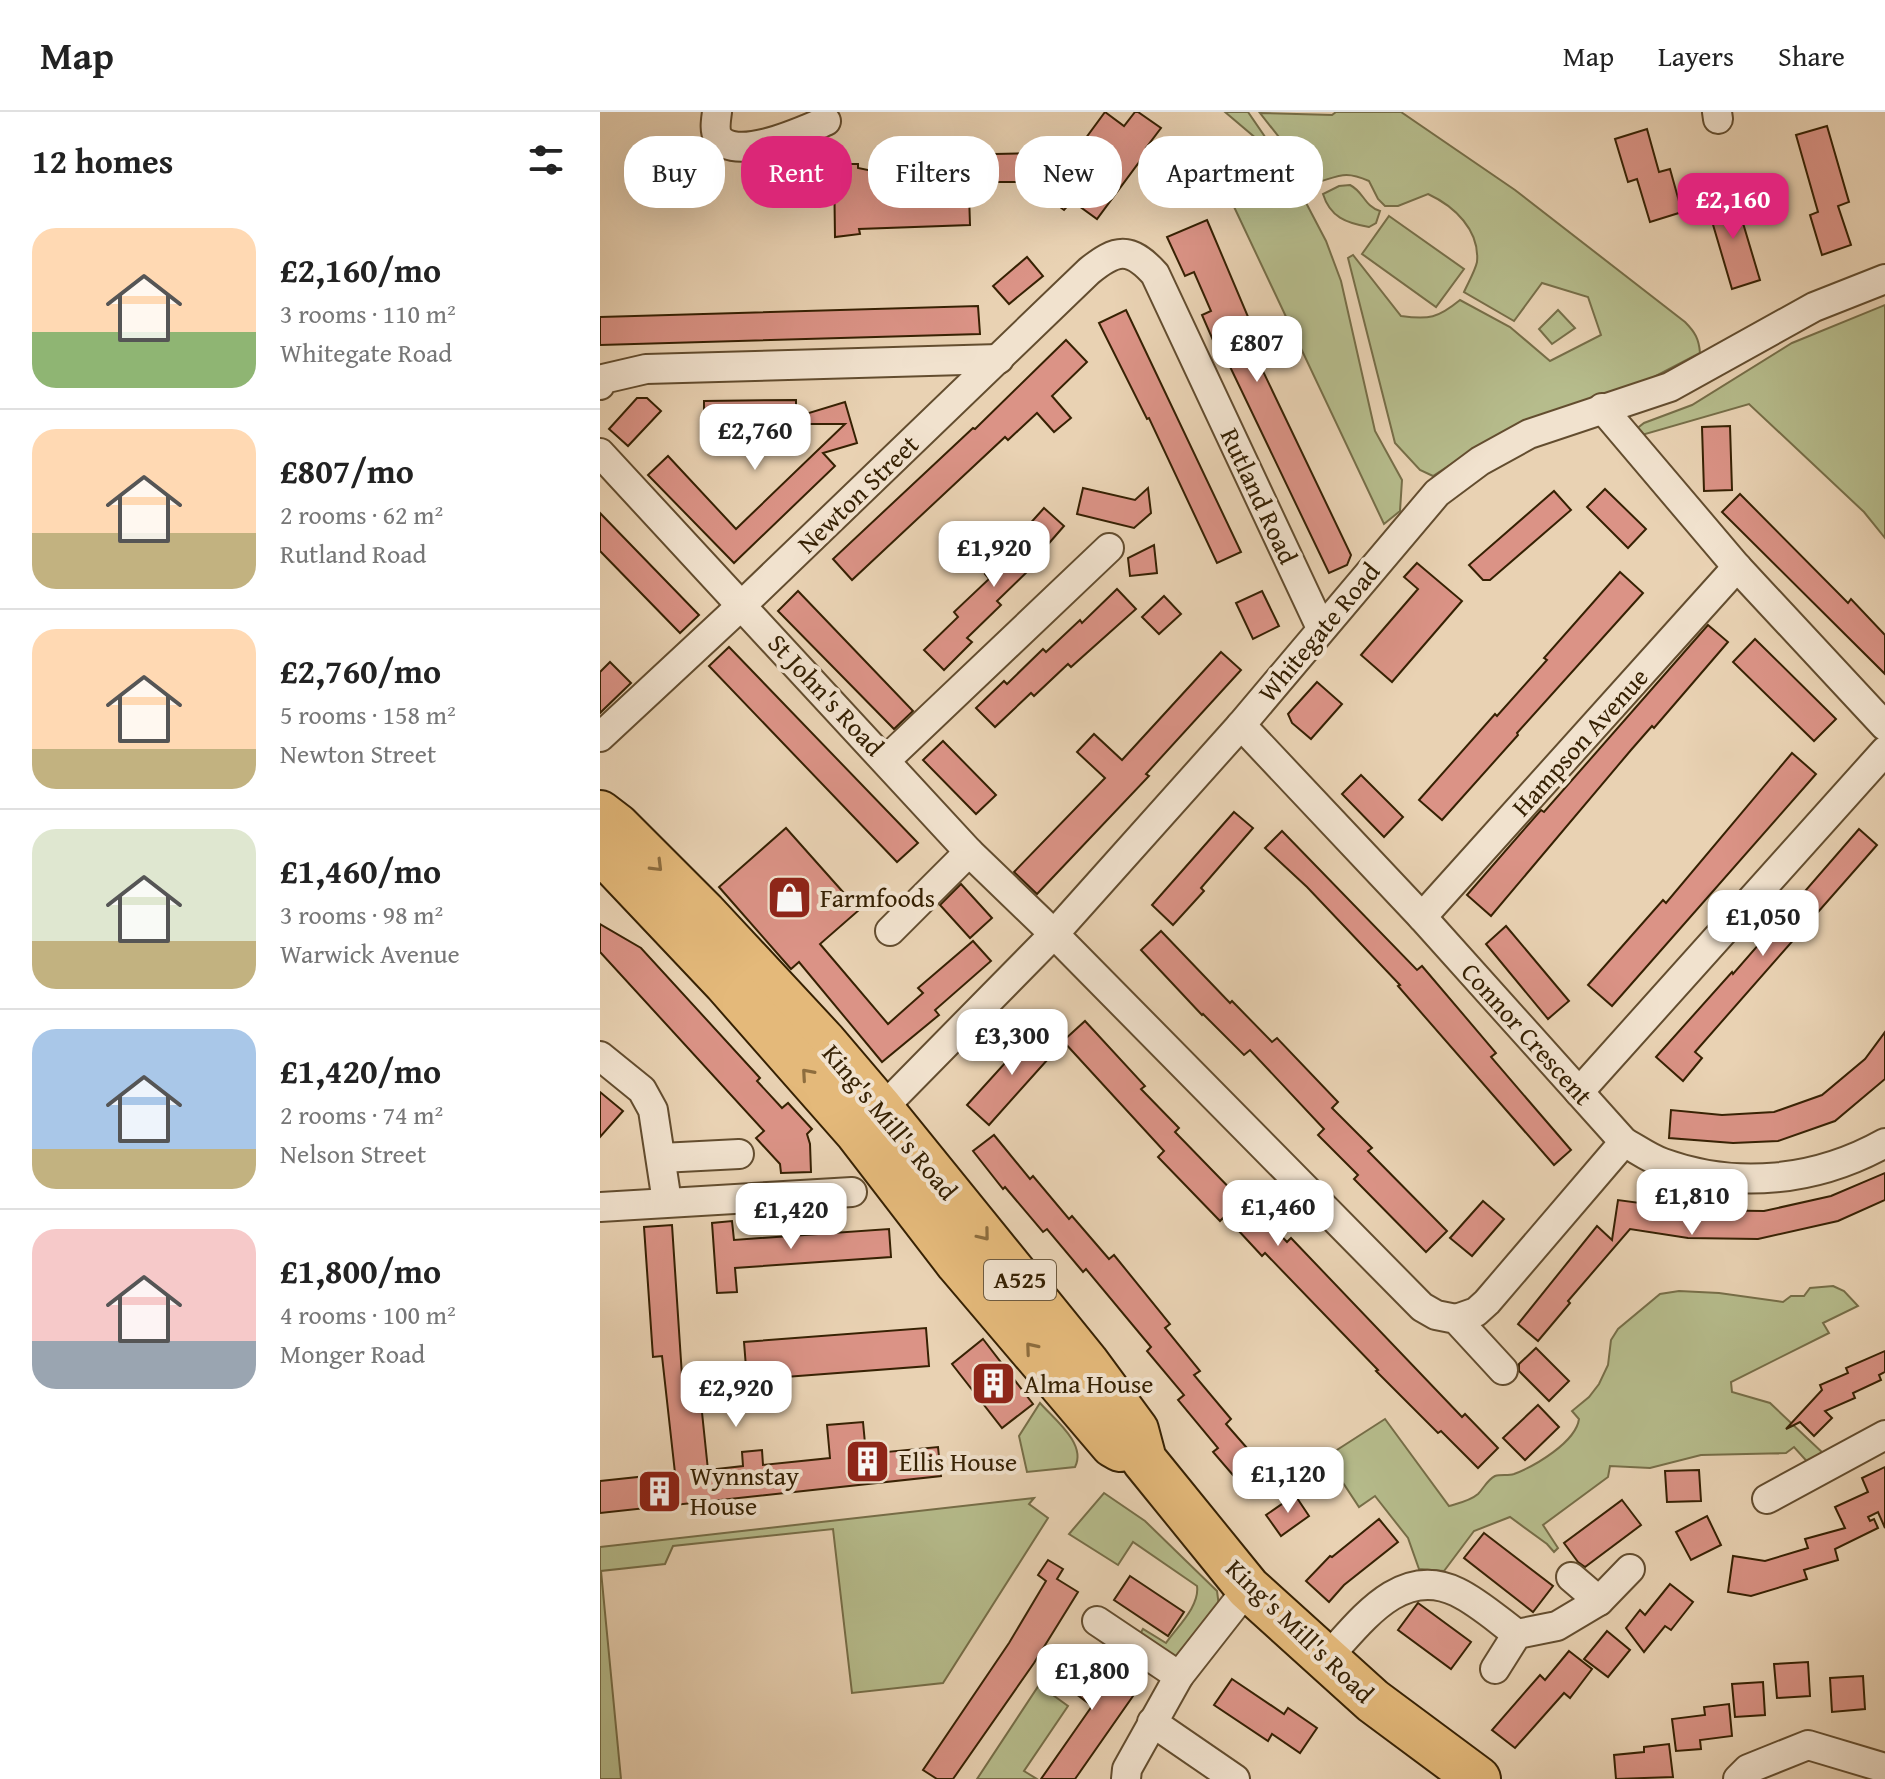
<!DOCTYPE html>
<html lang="en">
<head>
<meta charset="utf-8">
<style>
  :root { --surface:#fff; --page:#f6f6f6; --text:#222; --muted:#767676; --line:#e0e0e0; --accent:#db2777 }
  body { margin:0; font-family:"Gentium Book Plus",serif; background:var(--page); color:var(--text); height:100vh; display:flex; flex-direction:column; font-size:30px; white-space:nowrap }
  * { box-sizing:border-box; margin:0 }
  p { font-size:26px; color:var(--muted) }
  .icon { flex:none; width:44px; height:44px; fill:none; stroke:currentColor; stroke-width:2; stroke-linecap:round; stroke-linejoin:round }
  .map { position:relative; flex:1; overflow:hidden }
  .side { display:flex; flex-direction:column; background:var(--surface); width:600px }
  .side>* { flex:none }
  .hud { position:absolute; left:24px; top:24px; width:760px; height:72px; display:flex; gap:16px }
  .price { position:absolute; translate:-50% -68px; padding:0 18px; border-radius:16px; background:#fff; color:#222; font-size:26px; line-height:52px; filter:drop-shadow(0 2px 4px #0008) }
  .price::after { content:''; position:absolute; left:50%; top:48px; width:24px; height:18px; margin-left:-12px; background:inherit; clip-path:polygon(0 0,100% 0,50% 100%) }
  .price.current { background:var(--accent); color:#fff }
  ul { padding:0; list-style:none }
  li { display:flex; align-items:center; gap:24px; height:200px; padding:0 32px }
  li+li { border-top:2px solid var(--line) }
  li span { display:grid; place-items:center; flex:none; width:224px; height:160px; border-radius:24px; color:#555 }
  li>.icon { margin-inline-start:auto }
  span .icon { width:96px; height:96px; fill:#fffc; stroke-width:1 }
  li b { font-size:34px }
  h2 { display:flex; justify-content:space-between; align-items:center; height:96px; padding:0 32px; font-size:34px }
  .tag { padding:0 28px; border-radius:32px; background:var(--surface); box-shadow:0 8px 32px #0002; font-size:28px; line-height:72px }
  .tag.current { background:var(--accent); color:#fff }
  header { display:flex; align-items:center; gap:48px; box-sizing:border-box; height:112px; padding:0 40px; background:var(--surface); border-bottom:2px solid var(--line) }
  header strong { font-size:38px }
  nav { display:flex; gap:44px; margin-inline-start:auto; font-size:28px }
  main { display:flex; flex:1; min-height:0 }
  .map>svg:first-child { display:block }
  .green { fill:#b6bc8c; stroke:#766e48; stroke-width:2 }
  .building { fill:#db9386; stroke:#362103; stroke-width:2 }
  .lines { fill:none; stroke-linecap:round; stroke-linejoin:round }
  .street-casing { stroke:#634d2f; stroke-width:32 }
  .primary-casing { stroke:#362103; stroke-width:48 }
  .street { stroke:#f1e2ce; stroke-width:28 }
  .primary { stroke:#e4b97a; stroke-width:44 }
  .oneway { stroke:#8d6d3e }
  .labels { text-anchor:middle; stroke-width:8; stroke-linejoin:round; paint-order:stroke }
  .shield { fill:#f1e2ce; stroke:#6e5b40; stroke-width:2 }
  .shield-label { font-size:24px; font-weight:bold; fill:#362103 }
  .street-label { font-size:26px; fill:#362103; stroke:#f1e2ce }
  .poi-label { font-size:26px; fill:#362103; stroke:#f1e2ce; text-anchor:start }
</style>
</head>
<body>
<header>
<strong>Map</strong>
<nav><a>Map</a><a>Layers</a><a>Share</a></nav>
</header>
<main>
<section class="side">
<h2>12 homes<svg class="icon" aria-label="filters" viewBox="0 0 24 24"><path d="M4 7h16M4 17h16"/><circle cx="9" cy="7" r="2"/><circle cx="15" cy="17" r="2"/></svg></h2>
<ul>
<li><span style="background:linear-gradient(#ffd9b3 65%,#8fb573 0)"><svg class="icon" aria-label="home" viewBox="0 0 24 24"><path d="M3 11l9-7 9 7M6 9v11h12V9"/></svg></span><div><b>£2,160/mo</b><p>3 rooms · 110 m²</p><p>Whitegate Road</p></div></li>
<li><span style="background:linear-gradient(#ffd9b3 65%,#c2b280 0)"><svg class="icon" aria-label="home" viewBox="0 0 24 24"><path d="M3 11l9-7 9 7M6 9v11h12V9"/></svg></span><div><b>£807/mo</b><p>2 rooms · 62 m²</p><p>Rutland Road</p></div></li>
<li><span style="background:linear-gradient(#ffd9b3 75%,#c2b280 0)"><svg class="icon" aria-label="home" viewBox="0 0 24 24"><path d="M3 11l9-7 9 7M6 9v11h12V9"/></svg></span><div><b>£2,760/mo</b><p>5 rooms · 158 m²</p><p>Newton Street</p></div></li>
<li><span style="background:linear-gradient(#dfe7d0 70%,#c2b280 0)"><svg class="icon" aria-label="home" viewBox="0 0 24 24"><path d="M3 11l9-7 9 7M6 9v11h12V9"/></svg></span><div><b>£1,460/mo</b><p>3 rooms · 98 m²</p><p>Warwick Avenue</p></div></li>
<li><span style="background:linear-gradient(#a9c7e8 75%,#c2b280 0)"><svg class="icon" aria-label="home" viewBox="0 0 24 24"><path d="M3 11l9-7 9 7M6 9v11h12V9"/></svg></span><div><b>£1,420/mo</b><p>2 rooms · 74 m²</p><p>Nelson Street</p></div></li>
<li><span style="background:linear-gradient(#f6c9c9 70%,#9aa5b1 0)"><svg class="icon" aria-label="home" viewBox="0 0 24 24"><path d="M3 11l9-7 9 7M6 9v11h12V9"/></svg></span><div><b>£1,800/mo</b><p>4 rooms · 100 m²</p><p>Monger Road</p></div></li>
</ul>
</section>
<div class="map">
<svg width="1285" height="1667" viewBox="0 0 1285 1667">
  <rect width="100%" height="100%" fill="#e9d2b3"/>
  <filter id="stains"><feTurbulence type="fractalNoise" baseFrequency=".0025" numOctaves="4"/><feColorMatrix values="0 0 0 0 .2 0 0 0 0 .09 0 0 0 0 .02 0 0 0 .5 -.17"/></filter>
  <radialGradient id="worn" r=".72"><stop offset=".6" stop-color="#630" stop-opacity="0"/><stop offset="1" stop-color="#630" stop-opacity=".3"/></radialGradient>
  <g class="green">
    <path d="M625,0H648L692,64L726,129L741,169L775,319L802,368L800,399L784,412L627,80L671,39Z"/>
    <path d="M736,0H801L915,78L1085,210C1095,220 1099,227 1100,241L1052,266L867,342L833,364L820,358L795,331L748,146L753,143L801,204C829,208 838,206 860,188L910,215L950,249L1001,223L988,185L942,171L914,209L864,180C868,171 875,159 877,150C880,118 854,94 828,82L798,94H785L778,87L769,69C744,58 740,64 715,71L660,1L732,3Z"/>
    <path d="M750,73C764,80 764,94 780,99L776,111L769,115C746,111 730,105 723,82L739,74Z"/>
    <path d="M789,104L864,157L836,195L762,142Z"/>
    <path d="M1285,193V426L1264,400L1149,292L1035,325V318L1044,311L1092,293L1192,231Z"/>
    <path d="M958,198L975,216L952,232L939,217Z"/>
    <path d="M1233,1174L1244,1179L1258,1194L1223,1211L1229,1221L1131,1270L1132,1280L1170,1291L1225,1343L1212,1355L1194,1335L1186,1341L1101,1343L1050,1356L1010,1354L1008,1365L943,1413L958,1436L954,1440L947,1432L910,1405L874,1419L844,1459L819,1457L808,1426L775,1384L759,1395L726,1345L785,1307L849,1394C859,1391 870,1389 878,1382C884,1376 887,1368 895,1364C901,1362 908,1364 914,1362C935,1354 976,1330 979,1307L972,1299L989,1285L999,1272L1008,1253L1011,1228L1018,1217L1060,1182L1079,1179L1119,1181L1183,1190L1191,1184H1204L1210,1176Z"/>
    <path d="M440,1291C454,1307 487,1332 475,1355L427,1360L419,1324Z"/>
    <path d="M504,1381L545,1409L617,1479L619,1494L582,1553L537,1527L543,1517L566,1531C577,1515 600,1494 597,1474L533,1430L518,1453L469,1422Z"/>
    <path d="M434,1386L429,1392L448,1406L343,1571L252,1581L233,1417L73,1434L65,1452L1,1459L21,1667H0V1435Z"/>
    <path d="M439,1573L468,1594L424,1659L437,1667H377Z"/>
  </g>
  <g class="building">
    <path d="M505,0L524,14L535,0H538L561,16L546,36L548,38L497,107L472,89L464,98L426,70H395V42L443,41L463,57Z"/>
    <path d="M1227,14L1249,90L1238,94L1251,133L1222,143L1210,103L1218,100L1196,23Z"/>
    <path d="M1047,17L1059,60L1070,57L1082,100L1050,110L1037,67L1028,70L1015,27Z"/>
    <path d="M234,52H258V56L331,71V83L369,82L370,113L259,117L260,122L235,125Z"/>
    <path d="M1134,81L1160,168L1132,177L1106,89Z"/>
    <path d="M607,108L657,226L649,230L751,443L747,453L729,461L623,240L619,242L602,203L611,199L594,160L585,164L567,125Z"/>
    <path d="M427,145L443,164L409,192L393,174Z"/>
    <path d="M378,194L380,222L0,233V205Z"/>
    <path d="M526,198L641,440L617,451L549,306L547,307L499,211Z"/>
    <path d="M466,228L487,250L452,284L471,306L454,320L437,301L408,328L405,325L252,468L233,447L373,316L375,317Z"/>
    <path d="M37,286H47L61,299L28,334L9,317Z"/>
    <path d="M196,288V305L245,290L257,331L223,341L235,354L134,451L48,363L68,344L136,417L245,312H104V289Z"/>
    <path d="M1130,314L1132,378L1104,379L1102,315Z"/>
    <path d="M483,376L535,388L548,376L551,401L534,416L477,402Z"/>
    <path d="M1005,377L1046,417L1028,436L987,395Z"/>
    <path d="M954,379L971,398L890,468H883L869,453Z"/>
    <path d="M1140,382L1248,491L1251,487L1285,523V562L1122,400Z"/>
    <path d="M444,396L464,414L430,453L432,455L397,489L401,493L367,526L372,530L344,558L324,538L358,505L354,500L389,467L385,462L421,428L418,425Z"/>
    <path d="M0,401L99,503L80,521L0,439Z"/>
    <path d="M554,433L557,461L530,464L528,446Z"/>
    <path d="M817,451L862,489L792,570L761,543L818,477L804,465Z"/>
    <path d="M1020,460L1043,481L917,621L918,623L842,708L819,688L895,602L897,604L947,548L944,546Z"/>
    <path d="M517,477L536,497L471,555L468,552L434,584L431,581L395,615L376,596L404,569L407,572L443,537L446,540L480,508L482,511Z"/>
    <path d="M198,479L313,599L294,617L178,499Z"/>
    <path d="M662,479L679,514L653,527L636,491Z"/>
    <path d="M564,484L581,502L559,522L542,505Z"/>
    <path d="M1108,513L1128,530L1054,616L1052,614L1031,638L891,804L867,783L941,698L944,700Z"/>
    <path d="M1155,527L1236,607L1214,629L1133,550Z"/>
    <path d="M129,535L318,731L297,750L109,554Z"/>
    <path d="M621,540L641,558L546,662L549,664L437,782L414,760L505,666L477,640L494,622L522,648Z"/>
    <path d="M10,550L31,571L0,601V560Z"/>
    <path d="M717,570L742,592L711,627L692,611L688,602Z"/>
    <path d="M343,629L396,683L376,702L323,648Z"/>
    <path d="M1192,641L1216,662L1012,894L988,873L1063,788L1066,791Z"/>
    <path d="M761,663L803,705L784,725L742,682Z"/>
    <path d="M634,700L653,716L601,776L604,779L573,813L552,793Z"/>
    <path d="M186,716L259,798L220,832L288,912L323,881L318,876L373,829L391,849L335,898L339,903L282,950L199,850L191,857L119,775Z"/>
    <path d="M1259,717L1277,733L1095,940L1102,946L1083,969L1056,945L1132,860L1133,862Z"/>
    <path d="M682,719L817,858L822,854L896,941L891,945L971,1038L954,1053L798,874L800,873L707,775L665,736Z"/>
    <path d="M361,772L392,806L370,826L340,793Z"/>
    <path d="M0,812L41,836L160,966L157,969L182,996L188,991L212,1017L207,1022L210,1032L211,1060L181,1061L180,1052L156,1026L164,1019L0,840Z"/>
    <path d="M906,814L969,889L948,907L886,832Z"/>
    <path d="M561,819L630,891L632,889L672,930L677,926L738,990L732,996L772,1036L768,1039L847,1119L826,1140L754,1067L758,1063L718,1023L724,1017L650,938L644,943L603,902L602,903L541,838Z"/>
    <path d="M485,909L545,974L541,977L579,1016L575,1020L646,1093L649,1090L687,1130L691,1126L862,1305L865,1302L898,1336L878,1356L841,1319L838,1321L776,1259L778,1258L665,1141L662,1144L625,1104L620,1109L558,1045L564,1039L463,929Z"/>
    <path d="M435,918L457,937L389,1013L367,993Z"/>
    <path d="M1285,920V967L1235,1009L1178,1029L1133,1031L1069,1026L1071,998L1122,1003L1174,1000L1222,983L1265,947Z"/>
    <path d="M0,980L23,999L0,1025Z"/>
    <path d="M394,1023L430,1067L433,1064L469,1107L472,1104L509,1147L514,1143L570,1212L565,1216L600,1259L594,1263L631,1307L626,1312L667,1359L645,1377L613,1340L618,1336L578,1288L584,1283L547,1239L551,1235L486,1157L483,1160L447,1117L443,1120L405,1075L403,1077L373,1039Z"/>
    <path d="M1285,1061V1088L1238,1109L1158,1127L1088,1126L1030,1117L968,1189L970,1191L938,1229L918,1212L997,1114L1012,1128L1018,1088L1092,1098L1164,1099L1231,1084Z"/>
    <path d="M883,1089L904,1107L872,1144L850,1126Z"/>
    <path d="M132,1109L134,1128L289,1117L291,1145L135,1156L137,1180L117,1181L112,1111Z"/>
    <path d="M72,1113L82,1264L98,1262L108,1358L143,1354L142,1340L162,1338L163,1353L230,1346L227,1313L263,1310L266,1342L338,1335L341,1364L0,1401V1369L75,1361L62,1244L53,1245L44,1115Z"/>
    <path d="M326,1216L329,1254L147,1268L144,1230Z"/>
    <path d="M383,1227L433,1292L402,1316L352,1252Z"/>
    <path d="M936,1236L969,1269L949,1289L919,1259V1252Z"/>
    <path d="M1285,1239V1260L1279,1263L1281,1268L1253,1281L1255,1286L1225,1299L1232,1306L1214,1324L1200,1310L1186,1317L1222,1278L1220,1273L1248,1261L1246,1256Z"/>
    <path d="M938,1293L959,1315L925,1348L903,1326Z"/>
    <path d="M1285,1355V1416L1278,1400L1268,1405L1270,1409L1274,1407L1278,1416L1235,1437L1238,1448L1204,1458L1207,1467L1151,1484L1128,1480L1133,1444L1165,1449L1208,1436L1205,1427L1245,1416L1235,1395L1268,1380L1262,1366Z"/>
    <path d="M1099,1358L1101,1389L1067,1390L1065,1359Z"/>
    <path d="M695,1383L709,1404L681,1424L666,1403Z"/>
    <path d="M1022,1388L1041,1413L985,1455L978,1450L964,1431Z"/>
    <path d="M1107,1404L1121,1433L1091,1448L1076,1420Z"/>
    <path d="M779,1407L798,1430L744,1473L729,1490L706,1469L730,1444L732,1445Z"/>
    <path d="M884,1421L953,1474L933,1500L864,1446Z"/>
    <path d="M448,1448L463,1457L457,1467L478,1480L434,1551L353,1667H337L323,1658L409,1531L446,1469L438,1463Z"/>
    <path d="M530,1464L584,1500L568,1524L514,1488Z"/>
    <path d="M1070,1472L1093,1490L1071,1518L1065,1514L1044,1540L1026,1516L1040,1498L1045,1503Z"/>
    <path d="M818,1491L871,1530L851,1557L798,1518Z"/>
    <path d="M1007,1519L1030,1538L1008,1565L984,1547Z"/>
    <path d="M489,1538L540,1574L475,1667H441L492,1594L460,1570L476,1546L482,1550Z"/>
    <path d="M969,1539L992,1557L970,1586L964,1581L915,1636L892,1618L940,1563L945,1568Z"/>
    <path d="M1208,1550L1210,1584L1177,1586L1174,1552Z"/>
    <path d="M1263,1564L1265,1597L1232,1600L1230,1566Z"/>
    <path d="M632,1567L684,1602L688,1596L717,1616L700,1641L672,1622L668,1629L614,1593Z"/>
    <path d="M1163,1570L1165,1603L1135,1605L1132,1572Z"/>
    <path d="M1129,1592L1132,1624L1100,1628L1101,1637L1076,1639L1072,1607L1105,1603L1104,1595Z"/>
    <path d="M1069,1632L1073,1665L1016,1667L1014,1643L1044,1640V1635Z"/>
  </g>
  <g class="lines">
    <defs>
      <g id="street">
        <path d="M117,0C116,8 114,18 118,25C135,51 205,18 226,9"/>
        <path d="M1117,0L1118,7"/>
        <path d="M0,273L3,267L46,257L399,247"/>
        <path d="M1002,296L1137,455L1285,614"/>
        <path d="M0,341L369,740L454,822L822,1195L836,1203L856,1207L903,1258"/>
        <path d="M641,613L822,805L1024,1030C1037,1037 1049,1046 1063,1051C1137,1078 1217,1069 1285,1031"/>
        <path d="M0,625L142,493L489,159C516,137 530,134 555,162L721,516"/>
        <path d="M286,648L509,436"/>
        <path d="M822,805L1137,455"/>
        <path d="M290,819L369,740"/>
        <path d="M0,944L42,978L53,998L67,1090"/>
        <path d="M979,980L1285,639"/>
        <path d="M270,1009L454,822L641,613L837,381L880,349L929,322L1070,275L1214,195L1285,167"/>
        <path d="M61,1046L139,1042"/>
        <path d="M0,1095L252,1080"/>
        <path d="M856,1207L876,1200L887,1190L1024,1030"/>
        <path d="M1167,1387L1285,1323"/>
        <path d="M971,1465L999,1489"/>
        <path d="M497,1509L579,1564"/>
        <path d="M726,1547C760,1511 800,1452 857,1480C878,1490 898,1508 917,1522"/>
        <path d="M895,1557L917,1522L957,1514L999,1489L1030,1457"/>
        <path d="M552,1610L635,1667"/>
        <path d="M526,1667L527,1657L579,1564L648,1476"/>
        <path d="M1138,1667L1148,1657L1208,1633L1285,1656"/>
      </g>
      <g id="primary">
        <path d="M0,701L17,714L104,801L224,930L281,997L486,1250L536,1318L544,1348L648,1476L773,1589L878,1667"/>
        <path d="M5,743L126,871L258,1021L358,1151L513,1333L520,1337"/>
      </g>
    </defs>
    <use href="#street" class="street-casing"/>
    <use href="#primary" class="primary-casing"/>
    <use href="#street" class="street"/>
    <use href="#primary" class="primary"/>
  </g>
  <defs><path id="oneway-chevron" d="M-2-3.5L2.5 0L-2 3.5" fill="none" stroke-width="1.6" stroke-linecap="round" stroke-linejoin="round" transform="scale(2)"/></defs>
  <g class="oneway">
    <use href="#oneway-chevron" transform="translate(57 754) rotate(45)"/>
    <use href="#oneway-chevron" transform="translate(207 962) rotate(-131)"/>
    <use href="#oneway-chevron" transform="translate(384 1123) rotate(51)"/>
    <use href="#oneway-chevron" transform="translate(431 1236) rotate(-130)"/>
  </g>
  <defs>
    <symbol id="shop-square" viewBox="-11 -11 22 22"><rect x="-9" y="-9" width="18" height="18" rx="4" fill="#8f2418" stroke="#f1e2ce"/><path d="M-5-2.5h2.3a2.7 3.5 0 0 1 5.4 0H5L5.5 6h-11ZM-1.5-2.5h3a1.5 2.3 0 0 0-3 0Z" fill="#fff"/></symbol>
    <symbol id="building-square" viewBox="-11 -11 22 22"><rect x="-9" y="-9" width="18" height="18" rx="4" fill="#8f2418" stroke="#f1e2ce"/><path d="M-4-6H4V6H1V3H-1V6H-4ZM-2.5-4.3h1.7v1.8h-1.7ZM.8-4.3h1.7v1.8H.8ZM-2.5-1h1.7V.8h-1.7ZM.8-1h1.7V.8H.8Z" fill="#fff"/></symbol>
  </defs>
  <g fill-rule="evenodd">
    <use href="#shop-square" x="164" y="760" width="51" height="51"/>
    <use href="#building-square" x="368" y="1246" width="51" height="51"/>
    <use href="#building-square" x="242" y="1324" width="51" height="51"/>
    <use href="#building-square" x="34" y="1354" width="51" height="51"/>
  </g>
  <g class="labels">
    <rect class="shield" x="384" y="1148" width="72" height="40" rx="6"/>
    <g class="shield-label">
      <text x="420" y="1176">A525</text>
    </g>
    <g class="street-label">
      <text transform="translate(258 382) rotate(-44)" y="9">Newton Street</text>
      <text transform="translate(659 384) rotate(65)" y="9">Rutland Road</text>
      <text transform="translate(719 520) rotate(-50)" y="9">Whitegate Road</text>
      <text transform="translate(226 583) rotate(47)" y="9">St John's Road</text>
      <text transform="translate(980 630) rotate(-48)" y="9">Hampson Avenue</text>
      <text transform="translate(927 922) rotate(48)" y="9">Connor Crescent</text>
      <text transform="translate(290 1010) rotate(50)" y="9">King's Mill's Road</text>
      <text transform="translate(700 1519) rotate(44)" y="9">King's Mill's Road</text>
    </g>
    <g class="poi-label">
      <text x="220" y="795">Farmfoods</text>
      <text x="424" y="1281">Alma House</text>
      <text x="299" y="1359">Ellis House</text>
      <text x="90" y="1373">Wynnstay<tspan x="90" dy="30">House</tspan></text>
    </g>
  </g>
  <rect width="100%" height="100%" filter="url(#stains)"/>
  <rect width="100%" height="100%" fill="url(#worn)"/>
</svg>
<b class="price current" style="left:1133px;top:129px">£2,160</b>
<b class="price" style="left:657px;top:272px">£807</b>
<b class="price" style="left:155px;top:360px">£2,760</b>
<b class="price" style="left:394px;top:477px">£1,920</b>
<b class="price" style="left:1163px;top:846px">£1,050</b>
<b class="price" style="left:412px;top:965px">£3,300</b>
<b class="price" style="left:1092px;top:1125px">£1,810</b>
<b class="price" style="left:678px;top:1136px">£1,460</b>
<b class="price" style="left:191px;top:1139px">£1,420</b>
<b class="price" style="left:136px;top:1317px">£2,920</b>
<b class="price" style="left:688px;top:1403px">£1,120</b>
<b class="price" style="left:492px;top:1600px">£1,800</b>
<div class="hud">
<a class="tag">Buy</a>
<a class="tag current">Rent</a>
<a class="tag">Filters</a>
<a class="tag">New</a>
<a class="tag">Apartment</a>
</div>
</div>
</main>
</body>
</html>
